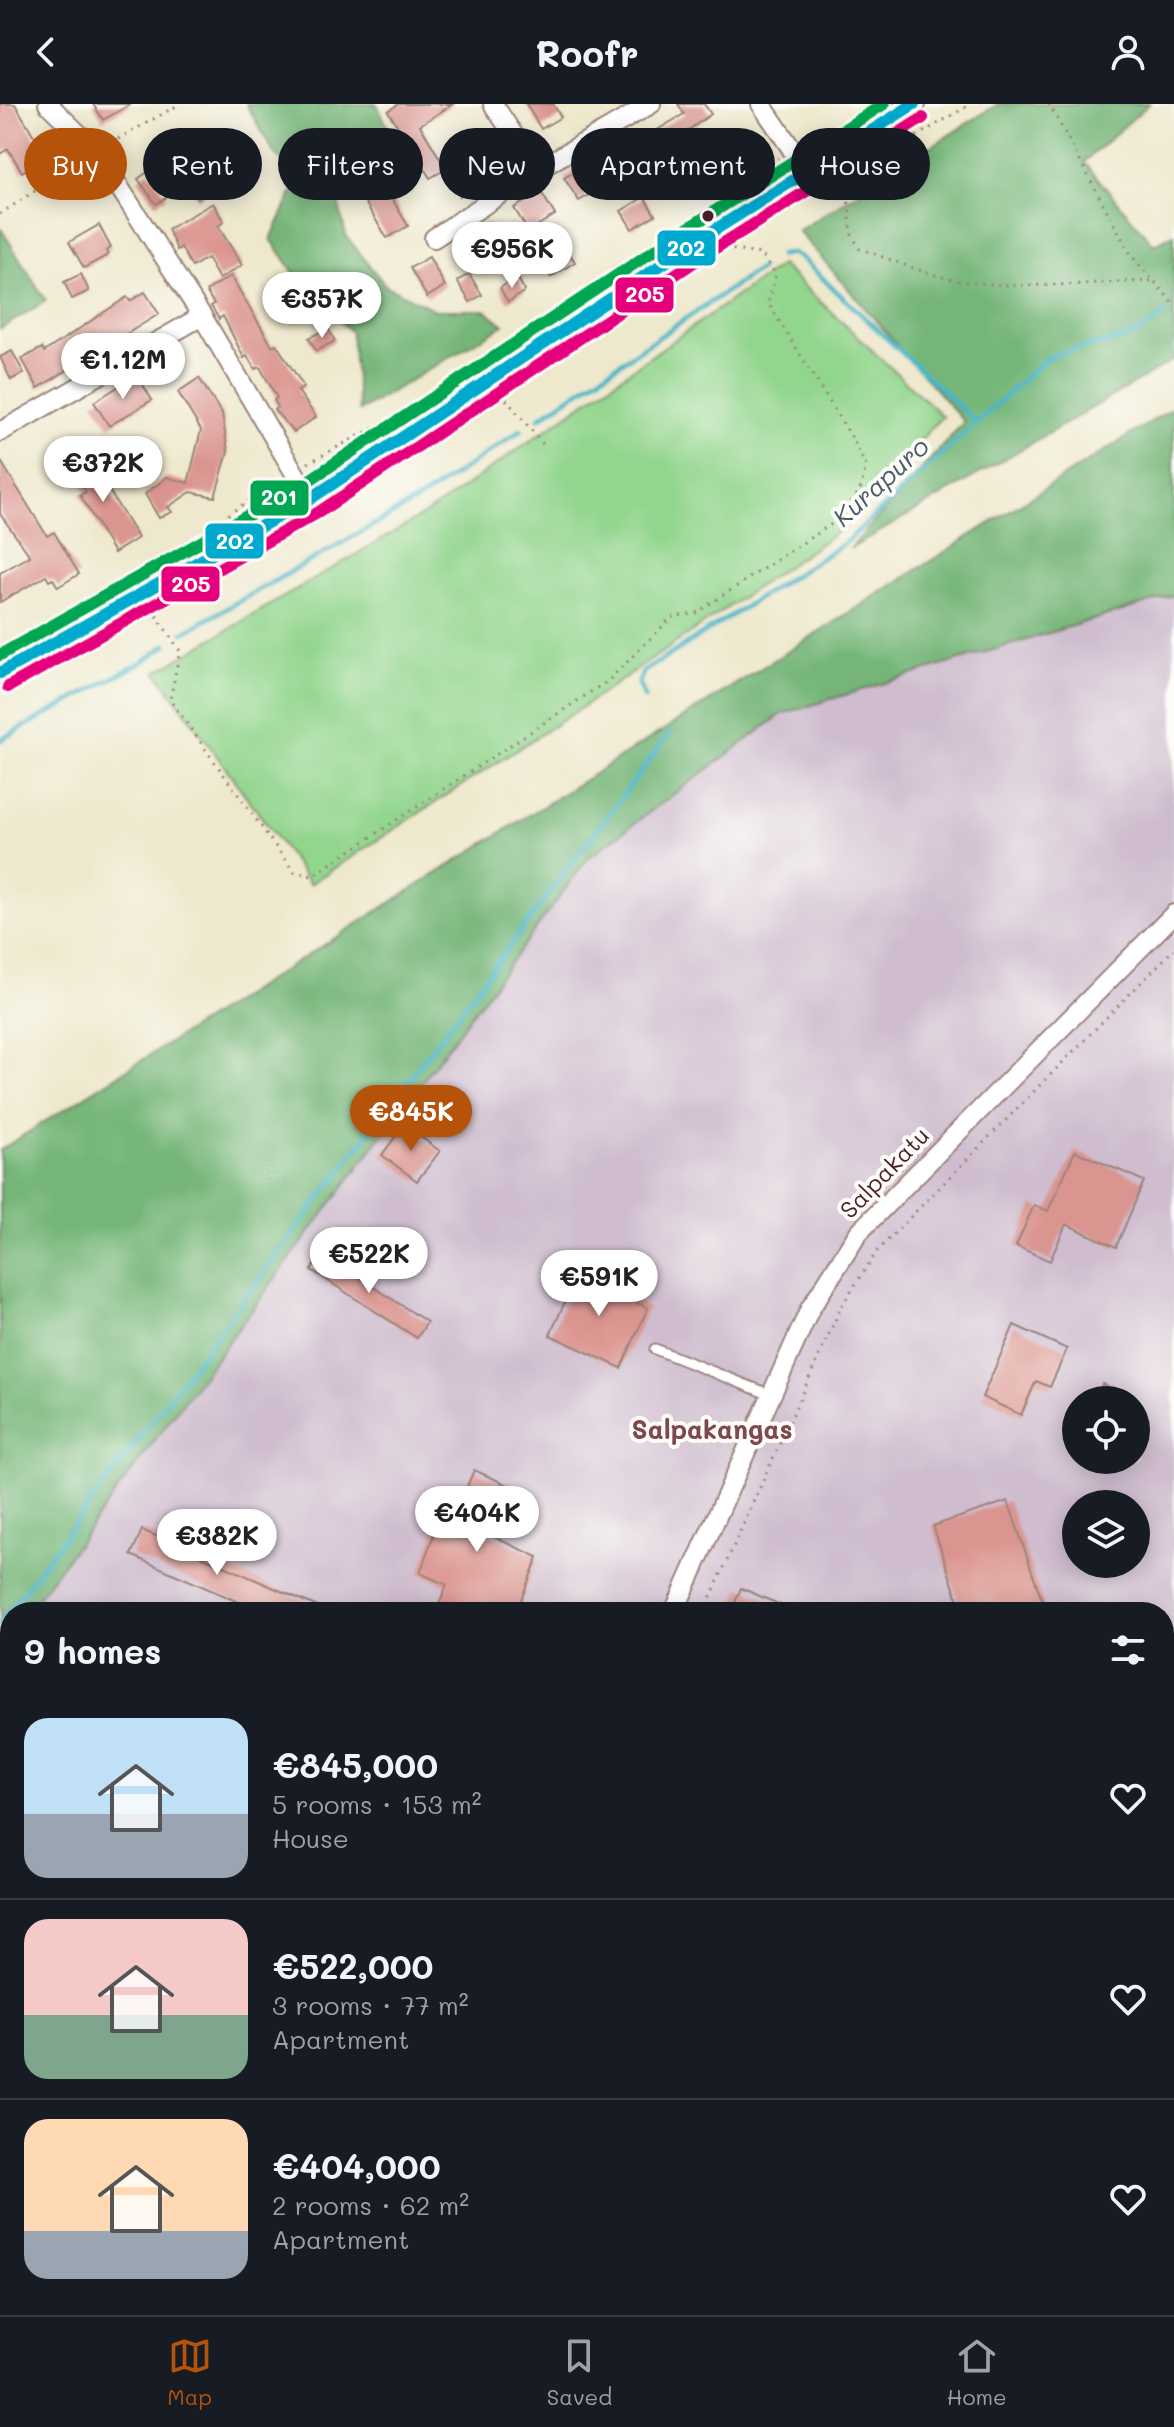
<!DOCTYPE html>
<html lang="en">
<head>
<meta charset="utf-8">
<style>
  :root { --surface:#171b24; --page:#242831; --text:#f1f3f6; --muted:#9ea1a6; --line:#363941; --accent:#b45309 }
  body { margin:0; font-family:Mali,sans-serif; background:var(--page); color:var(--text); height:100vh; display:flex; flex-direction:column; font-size:30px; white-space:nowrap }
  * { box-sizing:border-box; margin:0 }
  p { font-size:26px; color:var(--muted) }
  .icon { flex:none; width:44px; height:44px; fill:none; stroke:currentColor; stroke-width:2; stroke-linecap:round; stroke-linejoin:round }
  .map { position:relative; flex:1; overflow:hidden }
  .sheet { position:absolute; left:0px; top:1498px; width:1174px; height:714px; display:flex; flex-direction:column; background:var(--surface); border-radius:32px 32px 0 0; box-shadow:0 4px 20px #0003 }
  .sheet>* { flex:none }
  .hud { position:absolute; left:24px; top:24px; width:1126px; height:72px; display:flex; gap:16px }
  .fabs { position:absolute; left:1062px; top:1282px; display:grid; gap:16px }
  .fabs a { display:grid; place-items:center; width:88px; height:88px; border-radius:50%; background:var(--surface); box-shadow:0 4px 20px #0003; font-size:40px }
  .price { position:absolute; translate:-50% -68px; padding:0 18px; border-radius:28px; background:#fff; color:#222; font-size:26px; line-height:52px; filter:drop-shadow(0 2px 4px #0008) }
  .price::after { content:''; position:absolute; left:50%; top:48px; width:24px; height:18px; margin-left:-12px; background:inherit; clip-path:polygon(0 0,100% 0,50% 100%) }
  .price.current { background:var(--accent); color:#fff }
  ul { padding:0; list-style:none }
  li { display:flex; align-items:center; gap:24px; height:200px; padding:0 24px }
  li+li { border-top:2px solid var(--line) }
  li span { display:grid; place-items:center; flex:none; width:224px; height:160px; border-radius:24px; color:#555 }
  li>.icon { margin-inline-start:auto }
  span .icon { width:96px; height:96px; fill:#fffc; stroke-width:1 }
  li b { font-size:34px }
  h2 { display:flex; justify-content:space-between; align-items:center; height:96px; padding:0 24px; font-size:34px }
  .chip { padding:0 28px; border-radius:36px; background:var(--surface); box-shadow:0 4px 20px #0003; font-size:28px; line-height:72px }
  .chip.current { background:var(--accent); color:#fff }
  header { display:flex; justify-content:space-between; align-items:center; height:104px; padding:0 24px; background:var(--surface); font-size:36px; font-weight:800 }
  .tab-bar { display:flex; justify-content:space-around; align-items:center; height:112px; border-top:2px solid var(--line); background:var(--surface); font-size:22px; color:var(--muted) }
  .tab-bar a { display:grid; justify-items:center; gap:4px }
  .tab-bar .current { color:var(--accent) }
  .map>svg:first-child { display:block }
  .industrial { fill:#cfbdcf; fill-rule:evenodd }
  .green { fill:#92d58d; stroke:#6e7a5c; stroke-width:2 }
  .forest { fill:#75b678; stroke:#606a52; stroke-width:2 }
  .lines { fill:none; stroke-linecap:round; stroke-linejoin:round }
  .stream { stroke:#49b5c5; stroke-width:5 }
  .building { fill:#db9590 }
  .service-casing { stroke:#9c847c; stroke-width:13 }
  .minor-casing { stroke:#9c847c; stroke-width:22 }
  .tertiary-casing { stroke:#9c847c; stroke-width:26 }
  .secondary-casing { stroke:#9c847c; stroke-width:30 }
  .path { stroke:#9c847c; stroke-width:3; stroke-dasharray:2 6; stroke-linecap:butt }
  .service { stroke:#fff; stroke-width:9 }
  .minor { stroke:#fff; stroke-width:18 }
  .tertiary { stroke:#fff; stroke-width:22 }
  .secondary { stroke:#fae7c3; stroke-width:26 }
  .bus-1-casing { stroke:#fdfcf7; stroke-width:18 }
  .bus-2-casing { stroke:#fdfcf7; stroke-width:18 }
  .bus-3-casing { stroke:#fdfcf7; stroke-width:18 }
  .bus-1 { stroke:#00a9ce; stroke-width:12 }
  .bus-2 { stroke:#e5007d; stroke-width:12 }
  .bus-3 { stroke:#00a651; stroke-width:12 }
  .bus-dot { fill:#4a1f2b; stroke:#fdfcf7; stroke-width:3 }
  .labels { text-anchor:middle; stroke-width:8; stroke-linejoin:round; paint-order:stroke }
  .street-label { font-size:24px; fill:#4a1f2b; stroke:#fdfcf7 }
  .water-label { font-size:26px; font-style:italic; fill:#4a5b69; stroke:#fdfcf7 }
  .neighbourhood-label { font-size:26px; font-weight:bold; fill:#7d484e; stroke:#fdfcf7 }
  .line-badge { stroke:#fdfcf7; stroke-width:3 }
  .badge-label { font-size:22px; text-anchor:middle; font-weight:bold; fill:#fff }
</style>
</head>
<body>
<header><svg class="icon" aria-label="back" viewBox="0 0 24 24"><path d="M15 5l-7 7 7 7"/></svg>Roofr<svg class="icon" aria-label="person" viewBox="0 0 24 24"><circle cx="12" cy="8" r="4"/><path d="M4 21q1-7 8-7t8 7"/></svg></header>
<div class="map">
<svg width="1174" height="2211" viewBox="0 0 1174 2211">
  <rect width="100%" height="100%" fill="#fdfcf7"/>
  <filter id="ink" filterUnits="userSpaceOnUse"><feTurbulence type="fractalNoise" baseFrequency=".0125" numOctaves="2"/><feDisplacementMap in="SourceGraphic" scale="16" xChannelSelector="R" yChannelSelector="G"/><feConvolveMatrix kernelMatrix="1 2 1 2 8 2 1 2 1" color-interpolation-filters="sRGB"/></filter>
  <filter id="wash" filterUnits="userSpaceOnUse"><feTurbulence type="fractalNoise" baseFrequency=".006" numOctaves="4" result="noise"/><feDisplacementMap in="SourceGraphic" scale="32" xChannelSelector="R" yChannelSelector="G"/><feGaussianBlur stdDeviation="1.8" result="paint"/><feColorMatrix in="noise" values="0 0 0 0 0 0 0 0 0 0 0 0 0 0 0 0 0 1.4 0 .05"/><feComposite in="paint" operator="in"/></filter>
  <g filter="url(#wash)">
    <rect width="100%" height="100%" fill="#eee8cc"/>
    <g class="industrial">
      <path d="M1174,491V1754L1164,1758V1508H27L589,753L782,610ZM1076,1296H1136V1356H1076ZM1076,1400H1136V1460H1076Z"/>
      <path d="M10,1531V1573L0,1566V1544Z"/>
      <path d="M0,1663L10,1670V2202H995L1002,2211H0Z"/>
    </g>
    <g class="green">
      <path d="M781,161L942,312L843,424L581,604L310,780L156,568L430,407Z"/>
      <path d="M1174,1859V2211H1002L995,2202H1164V1861Z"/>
    </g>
    <g class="forest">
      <path d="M246,0H377L393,35L336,89L346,132L386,182L435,206H485L504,221L359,307L351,228L297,173L271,135L300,73L274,49Z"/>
      <path d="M998,0H1149L1084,58L1154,141L1174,130V256L850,445L964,318L798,127Z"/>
      <path d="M1,125L46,197L0,225V126Z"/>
      <path d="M1174,303V491L782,610L589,753L27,1508H10V1531L0,1544V1046Z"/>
      <path d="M1174,1754V1859L1164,1861V1758Z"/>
    </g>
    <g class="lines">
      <g class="stream">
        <path d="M780,151L792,149L801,154L975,317"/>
        <path d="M539,314L761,164"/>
        <path d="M183,529L421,394L521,326"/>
        <path d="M645,594L639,579L643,568L845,439L1047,254C1086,238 1135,243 1164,209"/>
        <path d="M0,636L144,557L166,541"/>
        <path d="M0,1519L669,630"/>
        <path d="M0,1568L10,1576"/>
      </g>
    </g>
    <g id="blocks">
      <g class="building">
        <path d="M0,0H15L47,54L22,68L8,45L0,50Z"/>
        <path d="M93,0H131L103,16Z"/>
        <path d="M399,0H453L420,21L446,65L430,74L388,7Z"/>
        <path d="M526,0H553L561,13L541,25Z"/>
        <path d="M678,0H704L711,10L652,52L642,35L684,10Z"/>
        <path d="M471,52L486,75L460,92L445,69Z"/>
        <path d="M211,54L221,69L212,75L217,82L198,95L183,73Z"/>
        <path d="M593,56L608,79L579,97L564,74Z"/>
        <path d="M149,67L167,93L156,100L138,75Z"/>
        <path d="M383,79L408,122L387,134L361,92Z"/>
        <path d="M541,88L555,111L528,127L514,104Z"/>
        <path d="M644,93L655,111L632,125L621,107Z"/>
        <path d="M213,99L224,118L218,122L242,161L219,175L207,154L192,163L181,143L177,146L168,125Z"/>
        <path d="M486,119L502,143L477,160L461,136Z"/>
        <path d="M99,121L111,144L106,147L108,151L84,164L69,138Z"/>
        <path d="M564,141L575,158L551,173L541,156Z"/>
        <path d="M429,153L445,182L427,193L410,164Z"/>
        <path d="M81,170L89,187L72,195L64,178Z"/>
        <path d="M469,170L482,191L470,198L457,177Z"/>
        <path d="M231,172L272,242L276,240L304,283L298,287L316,313L294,328L274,306L278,303L274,296L277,294L260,263L255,265L247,252L244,254L223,212L219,215L211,202L214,200L206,187Z"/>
        <path d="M517,173L525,187L508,198L500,184Z"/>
        <path d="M145,188L159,210L38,284L22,255L42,244L44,248L127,193L130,197Z"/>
        <path d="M328,224L335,237L316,247L309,234Z"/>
        <path d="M12,247L24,269L11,276L0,253Z"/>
        <path d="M137,271L152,296L109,322L94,298Z"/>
        <path d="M199,274L222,310L228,348L215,393L191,388L168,403L172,408L159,414L145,390L167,373L188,379L201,326L178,288Z"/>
        <path d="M94,350L111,377L105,380L138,434L114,449L80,391L86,388L71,363Z"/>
        <path d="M0,356L47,432L54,428L79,470L58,483L53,475L49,477L46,472L0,498V469L30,452L0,410Z"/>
        <path d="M404,1021L440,1047L417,1077L382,1051Z"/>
        <path d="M1075,1047L1144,1077L1116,1143L1066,1120L1050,1157L1016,1142L1034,1101L1048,1107Z"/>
        <path d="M322,1149L427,1218L417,1234L311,1166Z"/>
        <path d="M582,1160L619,1176L613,1188L648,1204L621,1264L550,1231Z"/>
        <path d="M1014,1221L1067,1245L1050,1283L1036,1277L1021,1311L982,1293Z"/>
        <path d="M1102,1280L1114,1285L1110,1296H1095Z"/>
        <path d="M474,1366L508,1381L487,1430L538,1453L516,1508L486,1498L481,1508H436L447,1481L420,1469L441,1410L453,1415Z"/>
        <path d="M1008,1397L1046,1508H962L933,1422Z"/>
        <path d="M142,1426L329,1508H261L131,1451Z"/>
        <path d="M741,1484L797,1508H731Z"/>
      </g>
    </g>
  </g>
  <g filter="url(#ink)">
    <use href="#blocks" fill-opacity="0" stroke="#9c847c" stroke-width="2"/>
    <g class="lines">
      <defs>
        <g id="service">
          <path d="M655,1245L771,1291"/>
          <path d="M934,2202L944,2211"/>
          <path d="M917,2211L925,2202"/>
        </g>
        <g id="minor">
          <path d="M48,0L96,47L202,212L310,395"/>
          <path d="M493,0L537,66"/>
          <path d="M761,0L791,44L803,68"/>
          <path d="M434,134L537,66L651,0"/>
          <path d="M0,328L202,212"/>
          <path d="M674,1508L810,1205L859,1128L1174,810"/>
          <path d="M1164,1548L1174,1544"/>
          <path d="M0,2006L10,2014"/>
          <path d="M314,2202L330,2211"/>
          <path d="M55,2211L61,2202"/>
          <path d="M820,2211L830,2202"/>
        </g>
        <path id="tertiary" d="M0,569L310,395L694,139L914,0"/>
        <g id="secondary">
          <path d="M0,1615L10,1623"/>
          <path d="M0,1646L10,1653"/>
          <path d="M1164,2194L1174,2196"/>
          <path d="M1089,2202L1106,2211"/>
        </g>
      </defs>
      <use href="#service" class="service-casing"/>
      <use href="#minor" class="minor-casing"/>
      <use href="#tertiary" class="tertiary-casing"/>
      <use href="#secondary" class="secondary-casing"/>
      <g class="path">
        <path d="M1049,0L1131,151L1174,200"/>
        <path d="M111,39L180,0"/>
        <path d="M842,69L846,74L971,0"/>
        <path d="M846,74L852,131L860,145C891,155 924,170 955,176C1022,187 1088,178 1154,177"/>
        <path d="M706,106L778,54"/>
        <path d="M0,110L80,57"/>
        <path d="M501,289L546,344"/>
        <path d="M308,359L390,315L437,285"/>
        <path d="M152,505L180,547L170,596L294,768L312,772L609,576L672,513L696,509L836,417L860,387L866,362L852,334L768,199L776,170L761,150L721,144"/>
        <path d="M0,544L202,429L277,377"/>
        <path d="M704,1508L842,1201L878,1146L1174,845"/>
        <path d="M1164,2019L1174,2012"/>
      </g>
      <use href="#service" class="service"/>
      <use href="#minor" class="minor"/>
      <use href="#tertiary" class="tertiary"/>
      <use href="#secondary" class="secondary"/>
      <defs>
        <path id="bus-1" d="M0,569L310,395L694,139L914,0"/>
        <path id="bus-2" d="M8,583L319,408L703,152L923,14"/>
        <path id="bus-3" d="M0,551L302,381L685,126L884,0"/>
      </defs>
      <use href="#bus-1" class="bus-1-casing"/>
      <use href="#bus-2" class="bus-2-casing"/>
      <use href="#bus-3" class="bus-3-casing"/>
      <use href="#bus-1" class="bus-1"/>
      <use href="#bus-2" class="bus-2"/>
      <use href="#bus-3" class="bus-3"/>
    </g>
  </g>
  <circle class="bus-dot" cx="708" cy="112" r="7"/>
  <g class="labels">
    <g class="street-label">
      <text transform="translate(885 1069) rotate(-46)" y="8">Salpakatu</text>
    </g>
    <g class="water-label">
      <text transform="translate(881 378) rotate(-42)" y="9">Kurapuro</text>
    </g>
    <g class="neighbourhood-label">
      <text x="712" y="1335">Salpakangas</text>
    </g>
  </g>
  <g class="line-badge">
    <rect x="656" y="125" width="61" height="38" rx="8" fill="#00a9ce"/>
    <rect x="614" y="172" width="61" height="38" rx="8" fill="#e5007d"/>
    <rect x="249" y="375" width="61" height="38" rx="8" fill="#00a651"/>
    <rect x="204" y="418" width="61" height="38" rx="8" fill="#00a9ce"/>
    <rect x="160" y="461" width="61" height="38" rx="8" fill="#e5007d"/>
  </g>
  <g class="badge-label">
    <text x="686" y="152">202</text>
    <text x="645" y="198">205</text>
    <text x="279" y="401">201</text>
    <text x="235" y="445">202</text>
    <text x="191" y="488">205</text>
  </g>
</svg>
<div class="fabs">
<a><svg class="icon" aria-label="locate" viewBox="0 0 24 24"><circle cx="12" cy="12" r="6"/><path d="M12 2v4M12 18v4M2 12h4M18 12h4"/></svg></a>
<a><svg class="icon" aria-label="layers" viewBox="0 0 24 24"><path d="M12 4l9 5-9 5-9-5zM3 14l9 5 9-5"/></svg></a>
</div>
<b class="price" style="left:512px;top:186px">€956K</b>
<b class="price" style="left:322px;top:236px">€357K</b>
<b class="price" style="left:123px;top:297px">€1.12M</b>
<b class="price" style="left:103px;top:400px">€372K</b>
<b class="price current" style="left:411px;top:1049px">€845K</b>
<b class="price" style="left:369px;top:1191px">€522K</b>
<b class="price" style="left:599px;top:1214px">€591K</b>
<b class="price" style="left:477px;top:1450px">€404K</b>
<b class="price" style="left:217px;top:1473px">€382K</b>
<div class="hud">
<a class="chip current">Buy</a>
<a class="chip">Rent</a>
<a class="chip">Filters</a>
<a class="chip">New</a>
<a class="chip">Apartment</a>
<a class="chip">House</a>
</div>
<section class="sheet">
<h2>9 homes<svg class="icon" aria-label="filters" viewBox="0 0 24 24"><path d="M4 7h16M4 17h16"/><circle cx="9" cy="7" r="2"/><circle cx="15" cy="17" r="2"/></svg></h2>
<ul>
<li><span style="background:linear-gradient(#bfe0f5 60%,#9aa5b1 0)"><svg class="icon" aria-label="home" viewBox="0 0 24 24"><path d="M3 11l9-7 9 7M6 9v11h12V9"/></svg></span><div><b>€845,000</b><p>5 rooms · 153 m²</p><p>House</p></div><svg class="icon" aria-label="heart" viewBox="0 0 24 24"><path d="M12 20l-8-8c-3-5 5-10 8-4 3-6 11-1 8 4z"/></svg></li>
<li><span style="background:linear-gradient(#f6c9c9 60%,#7fa58c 0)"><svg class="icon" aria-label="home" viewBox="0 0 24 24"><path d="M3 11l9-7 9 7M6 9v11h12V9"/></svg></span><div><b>€522,000</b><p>3 rooms · 77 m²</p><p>Apartment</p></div><svg class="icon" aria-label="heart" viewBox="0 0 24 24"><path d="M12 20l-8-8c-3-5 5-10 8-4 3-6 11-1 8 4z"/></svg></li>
<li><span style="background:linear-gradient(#ffd9b3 70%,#9aa5b1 0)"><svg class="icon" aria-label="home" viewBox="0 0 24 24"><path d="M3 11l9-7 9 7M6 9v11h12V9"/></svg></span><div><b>€404,000</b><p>2 rooms · 62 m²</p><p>Apartment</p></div><svg class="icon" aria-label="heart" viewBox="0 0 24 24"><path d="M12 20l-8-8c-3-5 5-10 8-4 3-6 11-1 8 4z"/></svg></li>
</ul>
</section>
</div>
<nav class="tab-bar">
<a class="current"><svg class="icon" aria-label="map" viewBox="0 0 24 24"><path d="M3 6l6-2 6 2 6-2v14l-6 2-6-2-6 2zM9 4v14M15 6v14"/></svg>Map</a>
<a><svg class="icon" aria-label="saved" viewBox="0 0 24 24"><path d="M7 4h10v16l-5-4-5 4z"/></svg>Saved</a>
<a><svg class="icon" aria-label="home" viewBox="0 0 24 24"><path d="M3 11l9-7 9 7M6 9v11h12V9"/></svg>Home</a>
</nav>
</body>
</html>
